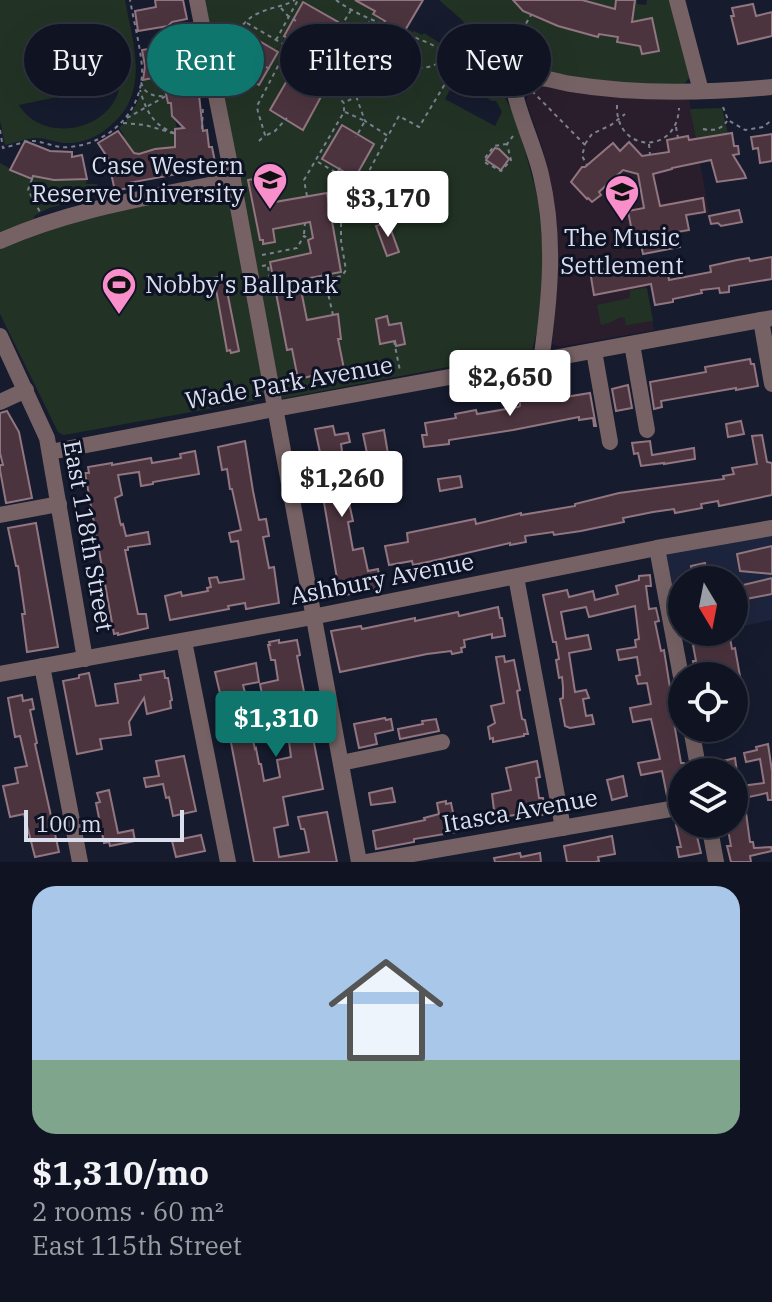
<!DOCTYPE html>
<html lang="en">
<head>
<meta charset="utf-8">
<style>
  :root { --surface:#101422; --page:#191d2a; --text:#f1f3f6; --muted:#9c9ea5; --line:#303340; --accent:#0f766e }
  body { margin:0; font-family:"IBM Plex Serif",serif; background:var(--page); color:var(--text); height:100vh; display:flex; flex-direction:column; font-size:30px; white-space:nowrap }
  * { box-sizing:border-box; margin:0 }
  p { font-size:26px; color:var(--muted) }
  .icon { flex:none; width:44px; height:44px; fill:none; stroke:currentColor; stroke-width:2; stroke-linecap:round; stroke-linejoin:round }
  .map { position:relative; height:862px; overflow:hidden }
  .side { display:flex; flex-direction:column; background:var(--surface); flex:1 }
  .side>* { flex:none }
  .guide { position:absolute; left:24px; top:24px; width:724px; height:72px; display:flex; gap:16px }
  .needle { width:52px; rotate:170deg }
  .fabs { position:absolute; left:668px; top:566px; display:grid; gap:16px }
  .fabs a { display:grid; place-items:center; width:80px; height:80px; border-radius:50%; background:var(--surface); box-shadow:0 8px 32px #0002,0 0 0 2px var(--line); font-size:40px }
  .scale { position:absolute; left:24px; bottom:20px; width:160px; box-sizing:border-box; padding-left:8px; border:4px solid #dbdfed; border-top:0; font-size:22px; line-height:28px; white-space:nowrap; color:#dbdfed; -webkit-text-stroke:6px #0d1224; paint-order:stroke }
  .price { position:absolute; translate:-50% -68px; padding:0 18px; border-radius:8px; background:#fff; color:#222; font-size:26px; line-height:52px; filter:drop-shadow(0 2px 4px #0008) }
  .price::after { content:''; position:absolute; left:50%; top:48px; width:24px; height:18px; margin-left:-12px; background:inherit; clip-path:polygon(0 0,100% 0,50% 100%) }
  .price.on { background:var(--accent); color:#fff }
  ul { padding:0; list-style:none }
  li { display:grid; align-content:center; gap:16px; height:424px; padding:0 32px }
  li+li { border-top:2px solid var(--line) }
  li span { display:grid; place-items:center; height:248px; border-radius:24px; color:#555 }
  li>.icon { margin-inline-start:auto }
  span .icon { width:144px; height:144px; fill:#fffc; stroke-width:1 }
  li b { font-size:34px }
  .chip { padding:0 28px; border-radius:36px; background:var(--surface); box-shadow:0 8px 32px #0002,0 0 0 2px var(--line); font-size:28px; line-height:72px }
  .chip.on { background:var(--accent); color:#fff }
  .map>svg:first-child { display:block }
  .built { fill:#1d243d }
  .education { fill:#2a1e2c }
  .green { fill:#223325; fill-rule:evenodd }
  .building { fill:#4c343e; stroke:#917580; stroke-width:2 }
  .lines { fill:none; stroke-linecap:round; stroke-linejoin:round }
  .path { stroke:#7c8091; stroke-width:2; stroke-dasharray:4 4; stroke-linecap:butt }
  .minor { stroke:#766264; stroke-width:16 }
  .labels { text-anchor:middle; stroke-width:6; stroke-linejoin:round; paint-order:stroke }
  .poi-label { font-size:24px; fill:#dbdfed; stroke:#0d1224; text-anchor:end }
  .street-label { font-size:24px; fill:#dbdfed; stroke:#0d1224 }
</style>
</head>
<body>
<div class="map">
<svg width="772" height="862" viewBox="0 0 772 862">
  <rect width="100%" height="100%" fill="#161b2e"/>
  <path class="built" d="M772,528V620L734,628V580H682V632H711L674,639L657,548Z"/>
  <path class="education" d="M539,86H547L581,94L639,99L689,100L709,213L687,217L690,232L638,241L654,330L560,347L552,344L558,276V238L555,212L550,180L542,147L526,101L529,92Z"/>
  <g class="green">
    <path d="M0,0H125C133,44 151,93 110,126C99,136 85,142 71,143C58,144 46,137 35,138C25,139 14,143 5,145L0,121ZM120,84C114,131 43,145 19,105Z"/>
    <path d="M204,0H355L375,11L373,15L381,19L383,16L413,32L414,31L422,35L424,33L448,48L463,54L483,57L511,109L521,136L538,199L544,262L538,327L532,351L280,399ZM244,32L278,52L259,85L245,77L241,71L239,73L225,65L232,52L238,47L236,45ZM459,73L486,89L483,96L492,101H496L502,112L495,126L445,99ZM289,77L302,84L301,87L309,88L322,96L314,109L311,108V115L303,129L270,110L277,97L281,98V90ZM342,125L374,144L367,157L360,163L363,165L355,178ZM264,178L269,203L327,193L341,272L289,282L301,288L305,311L296,322L337,315L341,339L288,350L270,262L316,252L315,248L310,249L308,240L313,238L317,220L273,229L274,242L264,244L263,240H260L248,180Z"/>
    <path d="M439,0H518V7C534,21 575,31 598,37L603,19V6L582,0H616L612,36L618,37V41L639,42L642,54L659,50L652,18L635,21L632,24L635,0H637V4L646,5L647,0H671L677,33L690,77L685,83L680,85C631,83 574,86 530,63C514,55 501,44 488,33L477,36L471,33L462,20Z"/>
    <path d="M166,73C161,82 166,93 168,103H171L173,116L175,119L177,129L175,147L138,154L134,153L122,136L124,135L119,128C132,116 142,97 143,79Z"/>
    <path d="M722,108L728,134L704,138L697,144L690,109Z"/>
    <path d="M0,163L21,175L32,179L33,176L54,180L87,179L86,184H97L99,190L78,201L49,208L34,216V220L0,236Z"/>
    <path d="M223,190L230,195L266,393L263,399L64,435L58,432L0,314V246L60,223Z"/>
    <path d="M647,288L653,321L626,325L625,318L621,317L609,323L601,325L597,305L630,298V290Z"/>
  </g>
  <g class="building">
    <path d="M155,0H183L187,19L172,22L168,26L138,31L135,11L156,7Z"/>
    <path d="M355,0H423L400,39L415,48L395,81L361,61L385,21L373,14L375,11Z"/>
    <path d="M513,0H582L615,9L616,0H635L632,22L652,18L659,51L642,54L640,46L617,42L618,37L599,34L598,37L558,26L523,11Z"/>
    <path d="M303,2L338,22L319,56L284,36Z"/>
    <path d="M753,4L756,16L772,12V36L738,44L731,16H734L732,8Z"/>
    <path d="M244,32L278,52L259,85L225,65Z"/>
    <path d="M172,45L173,51L192,47L194,60L189,61L194,87L198,86L203,131L207,130L209,147H212L216,167L128,183V188L115,191L111,173L117,172L98,143L118,131L134,153L139,154L155,149L175,147V129L184,128L172,116L171,103H168L162,76L143,80L145,66L142,50Z"/>
    <path d="M289,77L322,95L303,130L270,110Z"/>
    <path d="M342,125L374,144L355,178L322,159Z"/>
    <path d="M732,133L734,146H738L739,154L733,155L744,173L746,178L717,182L711,160L672,168V169L653,174L660,206L703,198L705,212L686,215L689,230L677,232L680,247L643,254L639,236L633,237L628,211L644,208L638,174L623,170L599,192L601,195L592,202L588,198L587,199L571,182L582,167H585L613,143L620,151L629,142L642,156L669,152L667,140L688,136L689,140Z"/>
    <path d="M772,134V161L760,163L758,148L753,149L751,137Z"/>
    <path d="M25,141L50,151L72,152V157L82,155L87,179L54,180L33,176L32,179L10,170Z"/>
    <path d="M495,148L499,149L509,159L501,170L486,160Z"/>
    <path d="M264,177L269,203L327,193L341,272L299,280L307,320L338,314L341,339H338L344,369L298,379L292,349L287,350L270,262L311,253L308,240L313,238L310,222L273,229L275,242L263,244V240H260L248,180Z"/>
    <path d="M739,210L742,222L721,226L718,223L711,224L709,216Z"/>
    <path d="M388,222L399,252L387,256L376,226Z"/>
    <path d="M772,257V279L729,286V292L720,293L719,288L701,290L702,293L673,299V302L655,305L651,284L594,295L590,271L640,265L642,275L663,271L664,275L668,274L669,280L711,272L710,266L737,260L749,258L750,261Z"/>
    <path d="M224,276L239,351L231,353L230,350L227,351L214,278Z"/>
    <path d="M387,316L389,325L401,323L405,344L396,346L395,341L380,344L376,319Z"/>
    <path d="M750,359L751,364H754L758,386L736,390V388L661,401L662,407L654,409L650,382L706,372L705,367Z"/>
    <path d="M628,385L632,408L616,411L612,389Z"/>
    <path d="M564,393L565,397L590,393L596,426H594L593,418L579,420V417L513,430L449,440V444L424,447L422,435H427L425,423L456,418L455,414L476,410L477,414L518,407L520,406V401Z"/>
    <path d="M7,411L19,432L32,498L6,503L0,470V465H3L0,453V413Z"/>
    <path d="M741,421L744,434L728,437L726,424Z"/>
    <path d="M333,426L335,435L348,433L350,442L341,444L344,465L341,466L353,521L348,522L353,550L363,548L368,571L378,569L381,588L340,596L321,485L326,484L325,476L315,429Z"/>
    <path d="M384,430L388,454L368,458L363,434Z"/>
    <path d="M762,435L767,462L772,463V495L719,506L718,501L701,504L702,508L675,513L674,509L653,512L623,518L624,522L581,531L554,535L553,532L525,536L526,542L510,545V543L432,561L413,565L412,561L389,565L385,546L408,542L407,533L475,519L476,524L521,513V515L575,506V504L619,493L724,479L723,476L734,474L732,468L757,464L752,436Z"/>
    <path d="M245,441L253,491L259,520L266,519L269,536L263,537L269,568L274,567L279,603L246,609L245,603L228,606L229,609L170,620L165,596L181,592L182,596L208,591L207,588L211,587L209,578L217,577L219,583L244,579L238,541L231,542L229,533L241,530L232,489H230L227,469L222,470L218,447Z"/>
    <path d="M650,441L652,455L694,448L695,459L664,464V463L641,466L638,453L634,454L632,443Z"/>
    <path d="M195,451L199,474L153,482V484L141,486L139,472L118,475L122,495L115,498L120,522L121,525L123,524L126,536L148,532L150,544L128,547V550H125L138,614H146L148,628L118,635V633L114,634L85,473H89L88,467L112,463V465L151,458L152,463L181,458L180,454Z"/>
    <path d="M460,476L462,487L440,491L438,479Z"/>
    <path d="M36,523L58,647L27,652L22,614H25L18,566H16L8,528Z"/>
    <path d="M772,546V574L740,571L737,554Z"/>
    <path d="M705,563L708,580H693L691,566Z"/>
    <path d="M650,575L651,586H646L649,609L656,608L659,621L655,622L661,651L664,650L671,694H669L681,763H684L686,772H682V794L667,796L662,771L641,775L638,763L660,759L651,719L633,722L630,708L651,704L647,683L638,684L636,676L640,675L637,657L619,660L617,650L636,647L635,640L639,639L635,606L589,617L586,607L561,612L566,639L588,635L591,649L569,653L575,692L586,690L589,698L583,699L586,716L592,715L594,724L570,728L565,726L562,709L560,699L563,698V687L562,677L559,678L556,660L559,659L556,642H553L543,595L567,590L569,597L593,591L595,600L618,594L616,586L639,580V576Z"/>
    <path d="M772,578V594L746,599L743,585Z"/>
    <path d="M498,607L500,618H502L505,636L492,638V634L464,640L465,647L461,648L462,652L452,654L451,651L427,654L340,672L331,631L361,626L362,629L415,618V621L458,612L459,616Z"/>
    <path d="M720,632H729L732,649L735,648L740,676H695L693,661H696L693,645L722,639Z"/>
    <path d="M279,640V643L297,640L300,655L297,656L323,789L283,797L288,825L274,828L279,857L309,852L305,832L304,829H301L298,817L327,812L337,862H254L228,727L215,672L256,663L259,682L243,685L248,704H245L255,749L256,748L259,764H261L264,781L280,777L277,760L291,757L286,718L280,696L263,699L260,684L278,680L275,660H271L268,645H270L269,642Z"/>
    <path d="M504,656L505,662L514,660L520,690L517,691L522,719L525,720L528,734H524V736L493,742V738L490,739L488,727L495,723L491,706L504,703L496,657Z"/>
    <path d="M164,671L165,678H168L172,700L170,701L171,708L147,714L144,698L129,722L131,735L100,739L102,749L77,754L63,681L79,678V675L89,673L96,706L118,703L115,684L141,680L140,675Z"/>
    <path d="M22,695L23,701L32,699L34,709L30,710L37,743L35,744L59,852L35,857L24,814L10,817L3,786L18,783L15,768L27,766L20,736L15,737L8,698Z"/>
    <path d="M385,718L386,720L391,719L393,730L375,734L377,744L359,748L354,724Z"/>
    <path d="M436,719L439,731L400,739L398,729L423,724L422,721Z"/>
    <path d="M768,744L772,771V800H768L767,793L744,798L750,842H753L754,848L771,847L772,851L750,856L751,862H731L727,846H731L727,824H734V787L764,783L760,759L746,762L744,753L757,750L756,747Z"/>
    <path d="M184,756L196,811L173,816L169,797L166,798L163,784L146,787L144,778L159,776L156,761Z"/>
    <path d="M735,758L737,772H717L715,763Z"/>
    <path d="M537,761L540,777L536,778L539,798H543L546,814L516,820L515,815L495,818L492,794L511,790L506,768Z"/>
    <path d="M623,776L627,796L612,800L607,780Z"/>
    <path d="M392,788L395,802L371,805L369,793Z"/>
    <path d="M109,790L118,833L133,830L135,841L110,846L109,842L104,843L96,803L100,802L97,793Z"/>
    <path d="M446,801V804L451,803L457,832L414,839V842L376,849L373,831L425,820L424,818L439,814L437,803Z"/>
    <path d="M684,824H694L701,853L679,857L677,847H681L676,825Z"/>
    <path d="M201,835L205,851L176,857L172,841Z"/>
    <path d="M612,836L615,854L598,857L599,861L595,862H567L564,846Z"/>
    <path d="M520,853L521,857L540,853L541,862H495L494,858Z"/>
  </g>
  <g class="lines">
    <g class="path">
      <path d="M336,0C356,15 381,23 404,33C422,41 446,47 456,65"/>
      <path d="M281,8L288,16L296,21"/>
      <path d="M351,10L309,80L338,97L344,103L355,97"/>
      <path d="M247,23L317,64"/>
      <path d="M326,38L348,51L356,96L365,121L388,136L399,116L419,127L445,84L456,72L457,67L479,63"/>
      <path d="M508,39L524,27L531,15"/>
      <path d="M276,40L298,0"/>
      <path d="M363,40L373,46"/>
      <path d="M221,45H227C237,33 245,18 259,13C271,7 283,7 295,0"/>
      <path d="M228,45L236,50"/>
      <path d="M349,50L362,39L370,20"/>
      <path d="M403,63C420,70 434,70 447,55"/>
      <path d="M280,64L309,80L304,88"/>
      <path d="M266,67L273,71"/>
      <path d="M532,91L585,145L582,156L587,165"/>
      <path d="M617,105C615,153 677,156 679,108"/>
      <path d="M723,107L728,120L745,130L763,127L772,120"/>
      <path d="M345,112L365,121L356,137"/>
      <path d="M127,118L166,96C154,97 144,94 141,82"/>
      <path d="M123,123L145,125L176,134C153,125 147,113 140,90"/>
      <path d="M676,127L678,138"/>
      <path d="M202,129L203,105"/>
      <path d="M703,129C713,131 721,130 727,121"/>
      <path d="M0,130L3,148C12,146 25,141 34,141C46,142 57,149 70,147C111,143 144,110 142,67C140,45 134,22 130,0"/>
      <path d="M267,135L275,131L287,118"/>
      <path d="M259,141L265,135L258,112L257,106L288,47"/>
      <path d="M507,144L494,146L485,158L486,163L501,171L511,160L507,144L513,136"/>
      <path d="M585,144L592,134L611,125L625,114"/>
      <path d="M649,144L650,155"/>
      <path d="M318,162L337,173L341,166"/>
      <path d="M32,179L28,190L40,212"/>
      <path d="M265,181L270,180L274,203"/>
      <path d="M332,195L334,207"/>
      <path d="M307,196L304,180L344,112V105"/>
      <path d="M330,209L337,208L340,223"/>
      <path d="M304,234L305,223"/>
      <path d="M262,255L297,248L304,236L310,239"/>
      <path d="M262,266L268,265L269,275L272,274"/>
      <path d="M324,276V279L342,276L346,270L341,241V224L387,137"/>
      <path d="M325,280L333,315"/>
      <path d="M394,341L400,371"/>
    </g>
    <g class="minor">
      <path d="M197,0L233,180L359,862"/>
      <path d="M677,0L701,91"/>
      <path d="M0,241C74,208 154,197 233,180"/>
      <path d="M761,320L772,384"/>
      <path d="M0,336L47,438L85,659"/>
      <path d="M632,344L647,430"/>
      <path d="M594,351L610,442"/>
      <path d="M541,361C550,299 556,237 541,175C535,149 523,124 516,98L518,86C535,71 552,81 571,84C637,95 706,93 772,87"/>
      <path d="M0,402L26,390"/>
      <path d="M50,452L264,411L772,318"/>
      <path d="M0,515L59,504"/>
      <path d="M657,548L682,682"/>
      <path d="M516,577L563,828"/>
      <path d="M184,641L228,862"/>
      <path d="M42,666L80,862"/>
      <path d="M0,674L302,619L657,548L772,528"/>
      <path d="M691,728L699,772"/>
      <path d="M341,763L442,742"/>
      <path d="M709,824L716,862"/>
      <path d="M367,862L682,807"/>
    </g>
  </g>
  <defs>
    <symbol id="university-pin" viewBox="-11 -11 22 30"><path d="M0 17L-7.5 6A9.5 9.5 0 1 1 7.5 6Z" fill="#f98fca" stroke="#0d1224"/><path d="M0-5L7-2L0 1L-7-2ZM-4 1L0 2.5L4 1V4Q0 6-4 4Z" fill="#111"/></symbol>
    <symbol id="school-pin" viewBox="-11 -11 22 30"><path d="M0 17L-7.5 6A9.5 9.5 0 1 1 7.5 6Z" fill="#f98fca" stroke="#0d1224"/><path d="M0-5L7-2L0 1L-7-2ZM-4 1L0 2.5L4 1V4Q0 6-4 4Z" fill="#111"/></symbol>
    <symbol id="stadium-pin" viewBox="-11 -11 22 30"><path d="M0 17L-7.5 6A9.5 9.5 0 1 1 7.5 6Z" fill="#f98fca" stroke="#0d1224"/><path d="M0-5a6.5 5 0 1 0 0 10a6.5 5 0 1 0 0-10ZM-3.5-1.8h7v3.6h-7Z" fill="#111"/></symbol>
  </defs>
  <g fill-rule="evenodd">
    <use href="#university-pin" x="250" y="160" width="40" height="54"/>
    <use href="#school-pin" x="602" y="172" width="40" height="54"/>
    <use href="#stadium-pin" x="99" y="265" width="40" height="54"/>
  </g>
  <g class="labels">
    <g class="poi-label">
      <text x="244" y="174">Case Western<tspan x="244" dy="28">Reserve University</tspan></text>
      <text x="622" y="246" text-anchor="middle">The Music<tspan x="622" dy="28">Settlement</tspan></text>
      <text x="145" y="293" text-anchor="start">Nobby's Ballpark</text>
    </g>
    <g class="street-label">
      <text transform="translate(289 383) rotate(-10)" y="8">Wade Park Avenue</text>
      <text transform="translate(88 536) rotate(80)" y="8">East 118th Street</text>
      <text transform="translate(382 579) rotate(-11)" y="8">Ashbury Avenue</text>
      <text transform="translate(520 811) rotate(-10)" y="8">Itasca Avenue</text>
    </g>
  </g>
</svg>
<div class="fabs">
<a><svg class="needle" viewBox="-14 -14 28 28"><path d="M0-13l5 13h-10z" fill="#e53935"/><path d="M0 13l5-13h-10z" fill="#9c9ea5"/></svg></a>
<a><svg class="icon" aria-label="locate" viewBox="0 0 24 24"><circle cx="12" cy="12" r="6"/><path d="M12 2v4M12 18v4M2 12h4M18 12h4"/></svg></a>
<a><svg class="icon" aria-label="layers" viewBox="0 0 24 24"><path d="M12 4l9 5-9 5-9-5zM3 14l9 5 9-5"/></svg></a>
</div>
<div class="scale">100 m</div>
<b class="price" style="left:388px;top:239px">$3,170</b>
<b class="price" style="left:510px;top:418px">$2,650</b>
<b class="price" style="left:342px;top:519px">$1,260</b>
<b class="price on" style="left:276px;top:759px">$1,310</b>
<div class="guide">
<a class="chip">Buy</a>
<a class="chip on">Rent</a>
<a class="chip">Filters</a>
<a class="chip">New</a>
</div>
</div>
<section class="side">
<ul>
<li><span style="background:linear-gradient(#a9c7e8 70%,#7fa58c 0)"><svg class="icon" aria-label="home" viewBox="0 0 24 24"><path d="M3 11l9-7 9 7M6 9v11h12V9"/></svg></span><div><b>$1,310/mo</b><p>2 rooms · 60 m²</p><p>East 115th Street</p></div></li>
</ul>
</section>
</body>
</html>
